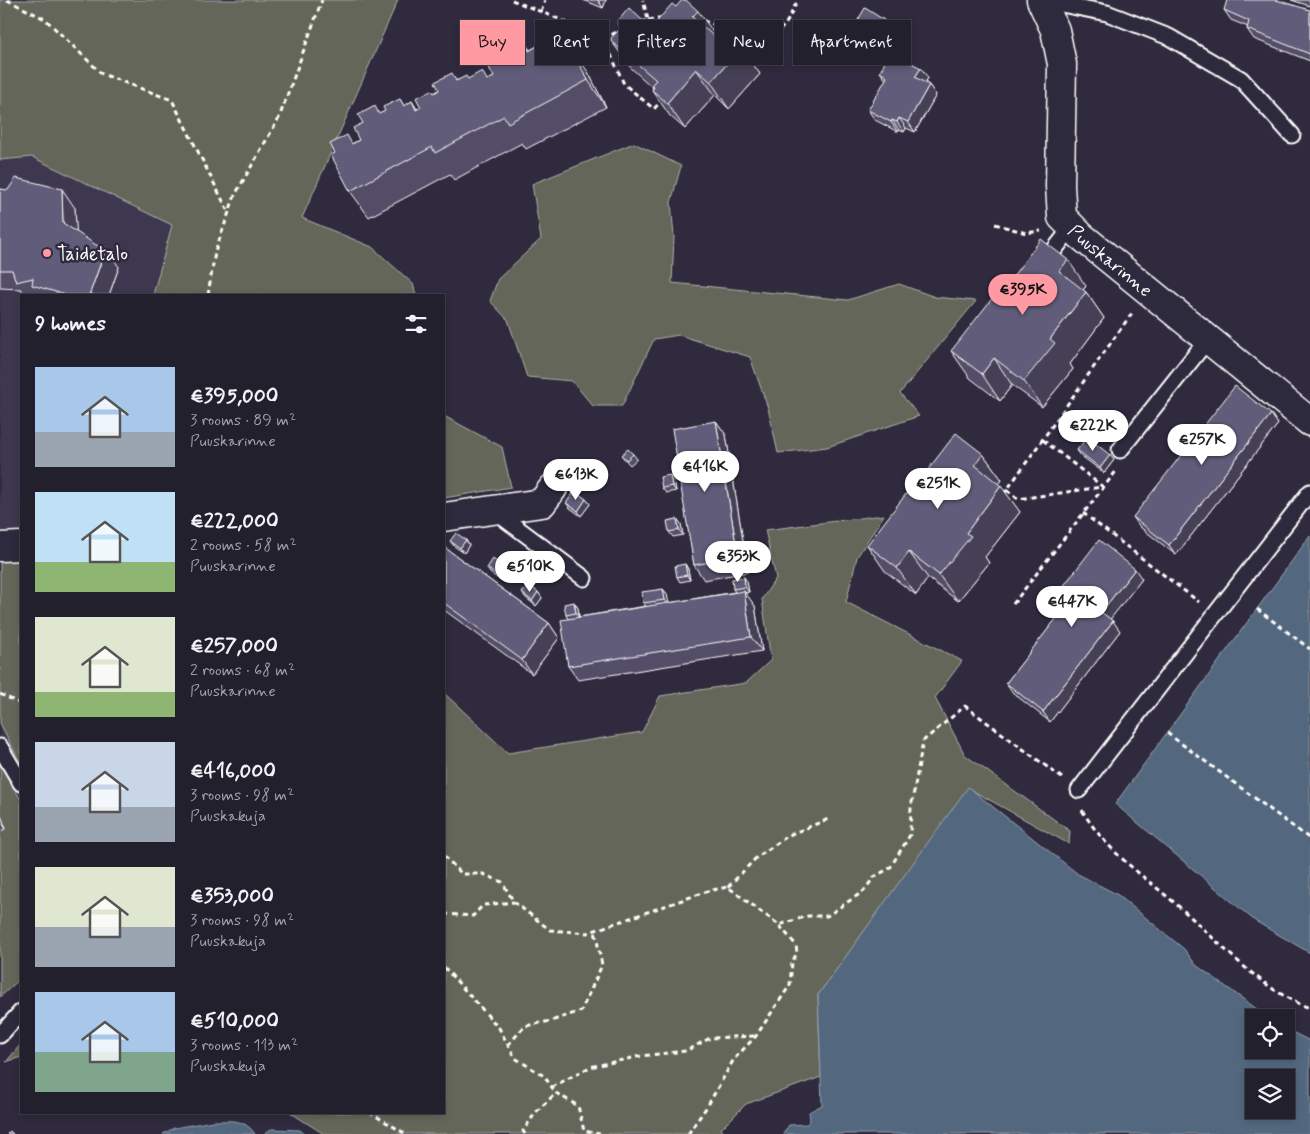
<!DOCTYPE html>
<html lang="en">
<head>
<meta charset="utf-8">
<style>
  :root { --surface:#23202e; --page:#2b2836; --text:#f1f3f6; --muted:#a3a3aa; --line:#403e4a; --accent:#ff9aa2 }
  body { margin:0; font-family:Mynerve,sans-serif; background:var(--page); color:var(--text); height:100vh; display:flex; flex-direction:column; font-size:19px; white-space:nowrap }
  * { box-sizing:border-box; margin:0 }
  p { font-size:16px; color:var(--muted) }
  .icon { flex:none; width:28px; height:28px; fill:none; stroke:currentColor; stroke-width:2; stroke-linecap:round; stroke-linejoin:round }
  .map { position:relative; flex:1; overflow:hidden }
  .drawer { position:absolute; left:20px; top:294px; width:425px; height:820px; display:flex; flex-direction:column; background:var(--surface); border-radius:0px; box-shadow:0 2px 8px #0003,0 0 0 1px var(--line) }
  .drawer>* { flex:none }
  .banner { position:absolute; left:460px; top:20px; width:475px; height:45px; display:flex; gap:10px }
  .tools { position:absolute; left:1245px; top:1009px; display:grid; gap:10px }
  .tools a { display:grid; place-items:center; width:50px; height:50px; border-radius:0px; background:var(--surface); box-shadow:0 2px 8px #0003,0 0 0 1px var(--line); font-size:25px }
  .price { position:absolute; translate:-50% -42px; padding:0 11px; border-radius:18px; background:#fff; color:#222; font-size:16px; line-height:32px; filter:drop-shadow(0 1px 2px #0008) }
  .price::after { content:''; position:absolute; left:50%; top:30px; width:15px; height:11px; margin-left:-8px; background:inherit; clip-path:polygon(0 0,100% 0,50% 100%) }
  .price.on { background:var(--accent); color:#111 }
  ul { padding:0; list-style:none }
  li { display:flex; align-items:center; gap:15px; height:125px; padding:0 15px }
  li span { display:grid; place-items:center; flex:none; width:140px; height:100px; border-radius:0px; color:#555 }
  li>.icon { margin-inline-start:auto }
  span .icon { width:60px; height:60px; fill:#fffc; stroke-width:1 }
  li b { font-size:21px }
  h2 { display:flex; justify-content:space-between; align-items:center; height:60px; padding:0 15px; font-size:21px }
  .pill { padding:0 18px; border-radius:0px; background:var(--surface); box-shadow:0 2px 8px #0003,0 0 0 1px var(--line); font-size:18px; line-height:45px }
  .pill.on { background:var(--accent); color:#111 }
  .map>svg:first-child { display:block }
  .built { fill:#3e394f }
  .green { fill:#636658; stroke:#b1b2ac }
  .water { fill:#52677e; stroke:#97a4b2; fill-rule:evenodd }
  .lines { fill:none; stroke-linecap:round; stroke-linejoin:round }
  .service-casing { stroke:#fff; stroke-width:19 }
  .minor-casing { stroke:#fff; stroke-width:31 }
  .path { stroke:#fff; stroke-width:3; stroke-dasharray:5 4; stroke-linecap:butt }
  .service { stroke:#2f2a3d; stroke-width:15 }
  .minor { stroke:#2f2a3d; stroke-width:28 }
  .wall { fill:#534e68; stroke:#fff }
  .shaded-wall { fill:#444055; stroke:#fff }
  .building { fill:#615b79; stroke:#fff }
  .poi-dot { fill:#ff9aa2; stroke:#2f2a3d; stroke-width:2 }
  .labels { text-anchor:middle; stroke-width:5; stroke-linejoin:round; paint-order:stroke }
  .poi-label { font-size:19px; fill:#fff; stroke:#2f2a3d; text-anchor:start }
  .street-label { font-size:19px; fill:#fff; stroke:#2f2a3d }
</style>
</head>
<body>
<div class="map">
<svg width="1310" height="1134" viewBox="0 0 1310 1134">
  <rect width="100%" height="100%" fill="#2f2a3d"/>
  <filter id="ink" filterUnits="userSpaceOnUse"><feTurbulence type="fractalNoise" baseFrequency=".02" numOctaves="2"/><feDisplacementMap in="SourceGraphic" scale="10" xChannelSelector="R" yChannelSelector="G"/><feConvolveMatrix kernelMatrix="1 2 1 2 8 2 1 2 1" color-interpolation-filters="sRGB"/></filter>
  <g filter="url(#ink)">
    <path class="built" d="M32,157L172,225L153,295H21V873L0,886V160Z"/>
    <g class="green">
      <path d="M0,0H398L302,218L372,247L413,284L416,295H153L172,225L32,157L0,160Z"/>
      <path d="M634,143L681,166L671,202L674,237L672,283L848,300L899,284L935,297L976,301L900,393L919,416L827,447L778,453L768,408L750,357L679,335L654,339L622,406H593L572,381L527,377L508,320L490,301L498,279L541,239L532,184Z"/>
      <path d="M444,416L502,447L511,487L444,498Z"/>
      <path d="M884,515L857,557L846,602L962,661L935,698L965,755L1070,831L1069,844L968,788L818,995L821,1077L746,1104L721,1129L725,1134H324L291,1113L444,1112V693L508,753L642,732L660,696L746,683L771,660L762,599L776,578L765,530Z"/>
      <path d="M21,555V764L0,723V557Z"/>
      <path d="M0,764L21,800V978L0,997Z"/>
      <path d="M21,1044V1057L6,1062Z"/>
    </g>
    <g class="water">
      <path d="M1310,536V953L1255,921L1115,804Z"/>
      <path d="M968,787L1078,874L1118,895L1184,949L1196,965L1268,1017L1254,1018V1050H1286V1029L1310,1041V1134H783L789,1125L807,1124L810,1120L809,1112L822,1105L818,995ZM1254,1078H1286V1110H1254Z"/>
      <path d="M213,1121C231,1121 244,1118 255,1134H163L174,1128Z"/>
      <path d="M271,1129L300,1130L305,1134H264Z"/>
    </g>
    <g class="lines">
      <defs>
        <g id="service">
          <path d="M1041,0L1107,13L1169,37L1241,79L1292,135"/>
          <path d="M1044,263L1072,227"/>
          <path d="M1120,450L1208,339"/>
          <path d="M493,510L584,578"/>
          <path d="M0,747L21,783"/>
          <path d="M1079,790L1310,492"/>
          <path d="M0,1035L21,1012"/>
        </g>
        <g id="minor">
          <path id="s1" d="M1041,0L1055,30L1062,64L1060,186L1062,217L1081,236L1310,422"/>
          <path d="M444,517L542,503L553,488"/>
          <path d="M0,547L21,546"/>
        </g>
      </defs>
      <use href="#service" class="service-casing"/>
      <use href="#minor" class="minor-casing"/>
      <g class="path">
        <path d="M7,0L45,19L102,74L172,100L229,213"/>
        <path d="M512,0L603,37L624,84L654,109L663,99"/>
        <path d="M541,12L545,0"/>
        <path d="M648,20L662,18"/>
        <path d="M703,21C728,27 758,51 783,27C789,21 793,8 798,0"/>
        <path d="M641,22L648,20L643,0"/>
        <path d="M570,52L619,31"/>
        <path d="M995,224L1026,233L1041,231"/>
        <path d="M208,295L215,252L235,195L279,118L322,0"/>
        <path d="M1043,440L1103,487"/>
        <path d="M1007,490L1018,499L1102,487"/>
        <path d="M1004,494L1132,313"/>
        <path d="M1083,513L1199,602"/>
        <path d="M1013,604L1117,470"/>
        <path d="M1257,609L1310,649"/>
        <path d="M0,694L21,704"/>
        <path d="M1167,733L1310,839"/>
        <path d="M1082,810C1107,852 1140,873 1176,904C1216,938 1259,990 1310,1008"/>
        <path d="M444,856L462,874H483L502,882L514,902L550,930L587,933L708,891L728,887L779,925L808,916H827L864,891L874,877L890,868L910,835L911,808L923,741L965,706L1062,778"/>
        <path d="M728,887L756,858L789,835L831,818"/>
        <path d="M444,914L473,916L483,905L514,902"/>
        <path d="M444,967L499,1028L515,1058L544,1076L556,1093L578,1106L584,1131L600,1134"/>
        <path d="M508,1045L525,1026L551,1021L581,1011L602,965L595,931"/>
        <path d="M552,1087L590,1067L641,1056L686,1051L710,1038L756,1036"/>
        <path d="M369,1112L406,1134"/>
        <path d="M525,1134L523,1131L536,1112L556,1093"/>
        <path d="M688,1134L708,1105L734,1059L756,1036L790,985L792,962L797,953L796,945L779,925"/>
      </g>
      <use href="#service" class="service"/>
      <use href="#minor" class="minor"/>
    </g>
    <g class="wall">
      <path d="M583,0H606L603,8Z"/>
      <path d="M1291,0H1310V6Z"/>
      <path d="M676,7L717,37L716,38L717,39L725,38L741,48L760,74L729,109L715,95L685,129L670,116L652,90L653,88L631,68L612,42L621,28L617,22L651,28Z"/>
      <path d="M1224,10H1310V61L1254,39L1247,29L1248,27L1231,20Z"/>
      <path d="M858,20L888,25L880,37L861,25Z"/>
      <path d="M562,38L588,72L606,107L526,149L522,143L454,180L450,174L369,217L350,191L353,143L359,140L380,114L385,111L400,99L404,106L412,101L417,109L421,107L434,93L457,80L468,79L488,80L494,77L507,63L512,60L525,43L530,50L539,45L548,57L551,55Z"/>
      <path d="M880,72L928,78L925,83L929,85L936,95L915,132L906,128L904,132L899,130L898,132L875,120L868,110L886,80Z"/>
      <path d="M0,189L75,208L76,232L119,267L109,295H25L21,289L0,288Z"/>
      <path d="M1086,286L1083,290L1086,292L1104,318L1070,364L1073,369L1042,407L1012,385L1000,401L970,378L951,351L1001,302L1005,296L1002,291Z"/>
      <path d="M1271,414L1278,424L1176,555L1140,527L1133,517Z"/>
      <path d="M716,421L726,435L748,572L704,580L694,565L680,476Z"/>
      <path d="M1077,450L1114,460L1104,473L1080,455Z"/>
      <path d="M633,454L637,459L630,465L621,455Z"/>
      <path d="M983,454L1002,480L999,484L1020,512L985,557L989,563L958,601L928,578L916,595L885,571L867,545L916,496L921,490L917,484Z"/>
      <path d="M670,475L674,480L676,491L666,493L662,488Z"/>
      <path d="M586,499L590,504L581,516L570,508L566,503Z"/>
      <path d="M677,519L681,524L683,535L673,537L669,532Z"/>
      <path d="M466,540L469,545L464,553L454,546L450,541Z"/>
      <path d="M444,547L549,623L559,638L532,674L444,610Z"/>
      <path d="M685,564L688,569L690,580L680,582L677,577Z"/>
      <path d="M502,566L506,572L500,580L490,573L487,568Z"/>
      <path d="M1142,579L1110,619L1120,631L1050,722L1013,693L1006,683L1071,600L1069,598L1062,588Z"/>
      <path d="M747,582L749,592L745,593L755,606L762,651L578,680L568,666V619L566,615L574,602L578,608L579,617L646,606L643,603L663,589L667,594L668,603L735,592L733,589Z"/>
      <path d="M538,592L542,598L536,606L526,598L522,593Z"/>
      <path d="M0,813L6,829L0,831Z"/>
    </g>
    <g class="shaded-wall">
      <path d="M598,0H606L603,8Z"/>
      <path d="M698,11L717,37L711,44L692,17Z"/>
      <path d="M884,20L888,25L880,37L877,32Z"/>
      <path d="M562,38L576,59L569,45L588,72L606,107L566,47Z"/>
      <path d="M741,48L760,74L729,109L711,82Z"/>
      <path d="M921,68L928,78L922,87L915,77Z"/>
      <path d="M696,69L715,95L685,129L667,103Z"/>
      <path d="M929,85L936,95L915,132L908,122Z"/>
      <path d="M899,118L906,128L904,132L897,122Z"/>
      <path d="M892,120L899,130L898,132L891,122Z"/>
      <path d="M62,189L75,208L77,242L63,223Z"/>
      <path d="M106,248L119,267L109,295H91L90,293Z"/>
      <path d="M1068,260L1086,286L1077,298L1059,271Z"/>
      <path d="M1086,292L1104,318L1070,364L1073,369L1042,407L1024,381L1050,339Z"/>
      <path d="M994,358L1012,385L1000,401L982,374Z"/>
      <path d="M1271,414L1278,424L1176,555L1169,545Z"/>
      <path d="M716,421L726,435L748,572L738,557Z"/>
      <path d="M983,454L1002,480L993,492L975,465Z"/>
      <path d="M1110,455L1114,460L1104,473L1100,468Z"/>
      <path d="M670,475L674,480L676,491L672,486Z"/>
      <path d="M1001,486L1020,512L985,557L989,563L958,601L939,575L966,533Z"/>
      <path d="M586,499L590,504L581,516L578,511Z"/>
      <path d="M677,519L681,524L683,535L679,530Z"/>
      <path d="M466,540L469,545L464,553L460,548Z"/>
      <path d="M909,552L928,578L916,595L897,568Z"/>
      <path d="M685,564L688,569L690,580L687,575Z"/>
      <path d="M502,566L506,572L500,580L496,575Z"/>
      <path d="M1135,569L1142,579L1108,622L1101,612Z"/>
      <path d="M744,577L747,582L749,592L745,587Z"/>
      <path d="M663,589L667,594L669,605L665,600Z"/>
      <path d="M744,591L755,606L762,651L751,637Z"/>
      <path d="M538,592L542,598L536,606L532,601Z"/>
      <path d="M574,602L578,608L579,618L576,613Z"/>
      <path d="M1113,621L1120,631L1050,722L1043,712Z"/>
      <path d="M549,623L559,638L532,674L522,660Z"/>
      <path d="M0,813L6,829L0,820Z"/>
    </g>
    <g class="building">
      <path d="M682,0H686L698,11L692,17L717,39L721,35L725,38L727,35L741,48L711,82L696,69L667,103L652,90L654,87L651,85L656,80L612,42L611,38L622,27L617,22L629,8L651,28L672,4L676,7Z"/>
      <path d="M1227,0H1276L1310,10V54L1247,29L1249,21L1224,10Z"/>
      <path d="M865,8L884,20L877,32L858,20Z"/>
      <path d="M562,38L566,47L569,45L588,80L508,123L504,116L435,153L432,147L350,191L331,155L335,153L330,144L347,135L352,144L359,140L353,128L363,123L358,115L375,106L379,114L385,111L383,107L400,99L404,106L412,101L416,110L421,107L416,98L432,90L434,93L439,90L435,82L452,73L456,81L466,76L468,79L482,71L487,80L494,77L489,68L505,60L507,63L512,60L508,53L525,43L529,51L539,45L546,58L551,55L547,46Z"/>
      <path d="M890,52L921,68L915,77L929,85L908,122L899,118L897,122L892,120L891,122L868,110L887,77L880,72Z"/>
      <path d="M16,178L62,189L63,223L96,245L106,248L90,293L88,295H66L32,285L33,278L16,282L12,270H0V189L8,190Z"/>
      <path d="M1041,239L1068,260L1059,271L1086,292L1050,339L1055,343L1024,381L994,358L982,374L951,351L994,296L1001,302L1006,295L1002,291Z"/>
      <path d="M1235,386L1271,414L1169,545L1133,517Z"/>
      <path d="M716,421L738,557L694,565L679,476H680L672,429Z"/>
      <path d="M956,433L983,454L975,465L1001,486L966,533L971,536L939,575L909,552L897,568L867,545L909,490L916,496L922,488L917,484Z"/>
      <path d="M1087,437L1110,455L1100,468L1077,450Z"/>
      <path d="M628,449L633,454L627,460L621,455Z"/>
      <path d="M670,475L672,486L662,488L660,477Z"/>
      <path d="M575,491L586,499L578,511L566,503Z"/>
      <path d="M677,519L679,530L669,532L667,521Z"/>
      <path d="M456,533L466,540L460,548L450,541Z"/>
      <path d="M1099,540L1135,569L1101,612L1113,621L1043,712L1006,683L1073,597L1062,588Z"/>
      <path d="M444,547L549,623L522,660L444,603Z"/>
      <path d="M493,559L502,566L496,575L487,568Z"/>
      <path d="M685,564L687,575L677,577L675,566Z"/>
      <path d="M744,577L745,587L733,589L732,579Z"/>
      <path d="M528,585L538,592L532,601L522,593Z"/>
      <path d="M663,589L665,600L643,603L642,592Z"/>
      <path d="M744,591L751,637L568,666L561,620Z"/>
      <path d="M574,602L576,613L566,615L564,604Z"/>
      <path d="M10,1131L13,1134H7Z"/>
    </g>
  </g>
  <circle class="poi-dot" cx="47" cy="253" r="5"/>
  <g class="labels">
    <g class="poi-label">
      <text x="57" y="260">Taidetalo</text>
    </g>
    <g class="street-label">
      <text dy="7" stroke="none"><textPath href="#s1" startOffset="286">Puuskarinne</textPath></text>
    </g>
  </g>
</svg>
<div class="tools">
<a><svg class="icon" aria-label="locate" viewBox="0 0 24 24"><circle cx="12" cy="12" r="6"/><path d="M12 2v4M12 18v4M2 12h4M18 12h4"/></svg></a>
<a><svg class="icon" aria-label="layers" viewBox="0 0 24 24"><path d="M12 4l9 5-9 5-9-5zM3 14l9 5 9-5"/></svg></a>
</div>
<b class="price on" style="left:1023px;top:316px">€395K</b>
<b class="price" style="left:1093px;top:452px">€222K</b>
<b class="price" style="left:1202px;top:466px">€257K</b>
<b class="price" style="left:705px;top:493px">€416K</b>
<b class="price" style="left:576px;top:501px">€613K</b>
<b class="price" style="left:938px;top:510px">€251K</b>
<b class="price" style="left:738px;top:583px">€353K</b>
<b class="price" style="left:530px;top:593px">€510K</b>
<b class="price" style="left:1072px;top:628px">€447K</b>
<div class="banner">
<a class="pill on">Buy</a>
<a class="pill">Rent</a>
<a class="pill">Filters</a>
<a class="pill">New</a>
<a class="pill">Apartment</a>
</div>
<section class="drawer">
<h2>9 homes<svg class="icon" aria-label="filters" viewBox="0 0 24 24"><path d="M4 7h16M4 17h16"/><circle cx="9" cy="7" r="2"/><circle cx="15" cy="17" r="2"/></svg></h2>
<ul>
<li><span style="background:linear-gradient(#a9c7e8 65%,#9aa5b1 0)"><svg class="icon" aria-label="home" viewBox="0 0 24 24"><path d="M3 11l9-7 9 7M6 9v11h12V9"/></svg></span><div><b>€395,000</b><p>3 rooms · 89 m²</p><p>Puuskarinne</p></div></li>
<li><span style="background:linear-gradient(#bfe0f5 70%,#8fb573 0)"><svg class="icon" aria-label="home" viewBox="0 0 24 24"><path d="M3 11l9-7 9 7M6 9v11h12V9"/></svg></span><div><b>€222,000</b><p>2 rooms · 58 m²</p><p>Puuskarinne</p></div></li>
<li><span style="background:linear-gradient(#dfe7d0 75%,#8fb573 0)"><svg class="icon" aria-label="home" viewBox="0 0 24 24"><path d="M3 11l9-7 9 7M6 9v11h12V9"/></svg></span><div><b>€257,000</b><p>2 rooms · 68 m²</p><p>Puuskarinne</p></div></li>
<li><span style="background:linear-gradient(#c9d6e8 65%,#9aa5b1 0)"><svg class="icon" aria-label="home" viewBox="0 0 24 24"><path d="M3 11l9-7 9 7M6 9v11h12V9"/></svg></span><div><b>€416,000</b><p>3 rooms · 98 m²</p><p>Puuskakuja</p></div></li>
<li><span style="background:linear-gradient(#dfe7d0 60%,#9aa5b1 0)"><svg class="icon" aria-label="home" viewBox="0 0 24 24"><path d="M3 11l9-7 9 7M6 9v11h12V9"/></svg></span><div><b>€353,000</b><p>3 rooms · 98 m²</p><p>Puuskakuja</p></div></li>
<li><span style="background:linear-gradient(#a9c7e8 60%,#7fa58c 0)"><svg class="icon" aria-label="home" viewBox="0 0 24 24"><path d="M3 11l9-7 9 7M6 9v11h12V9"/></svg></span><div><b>€510,000</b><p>3 rooms · 113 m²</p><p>Puuskakuja</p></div></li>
</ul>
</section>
</div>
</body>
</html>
